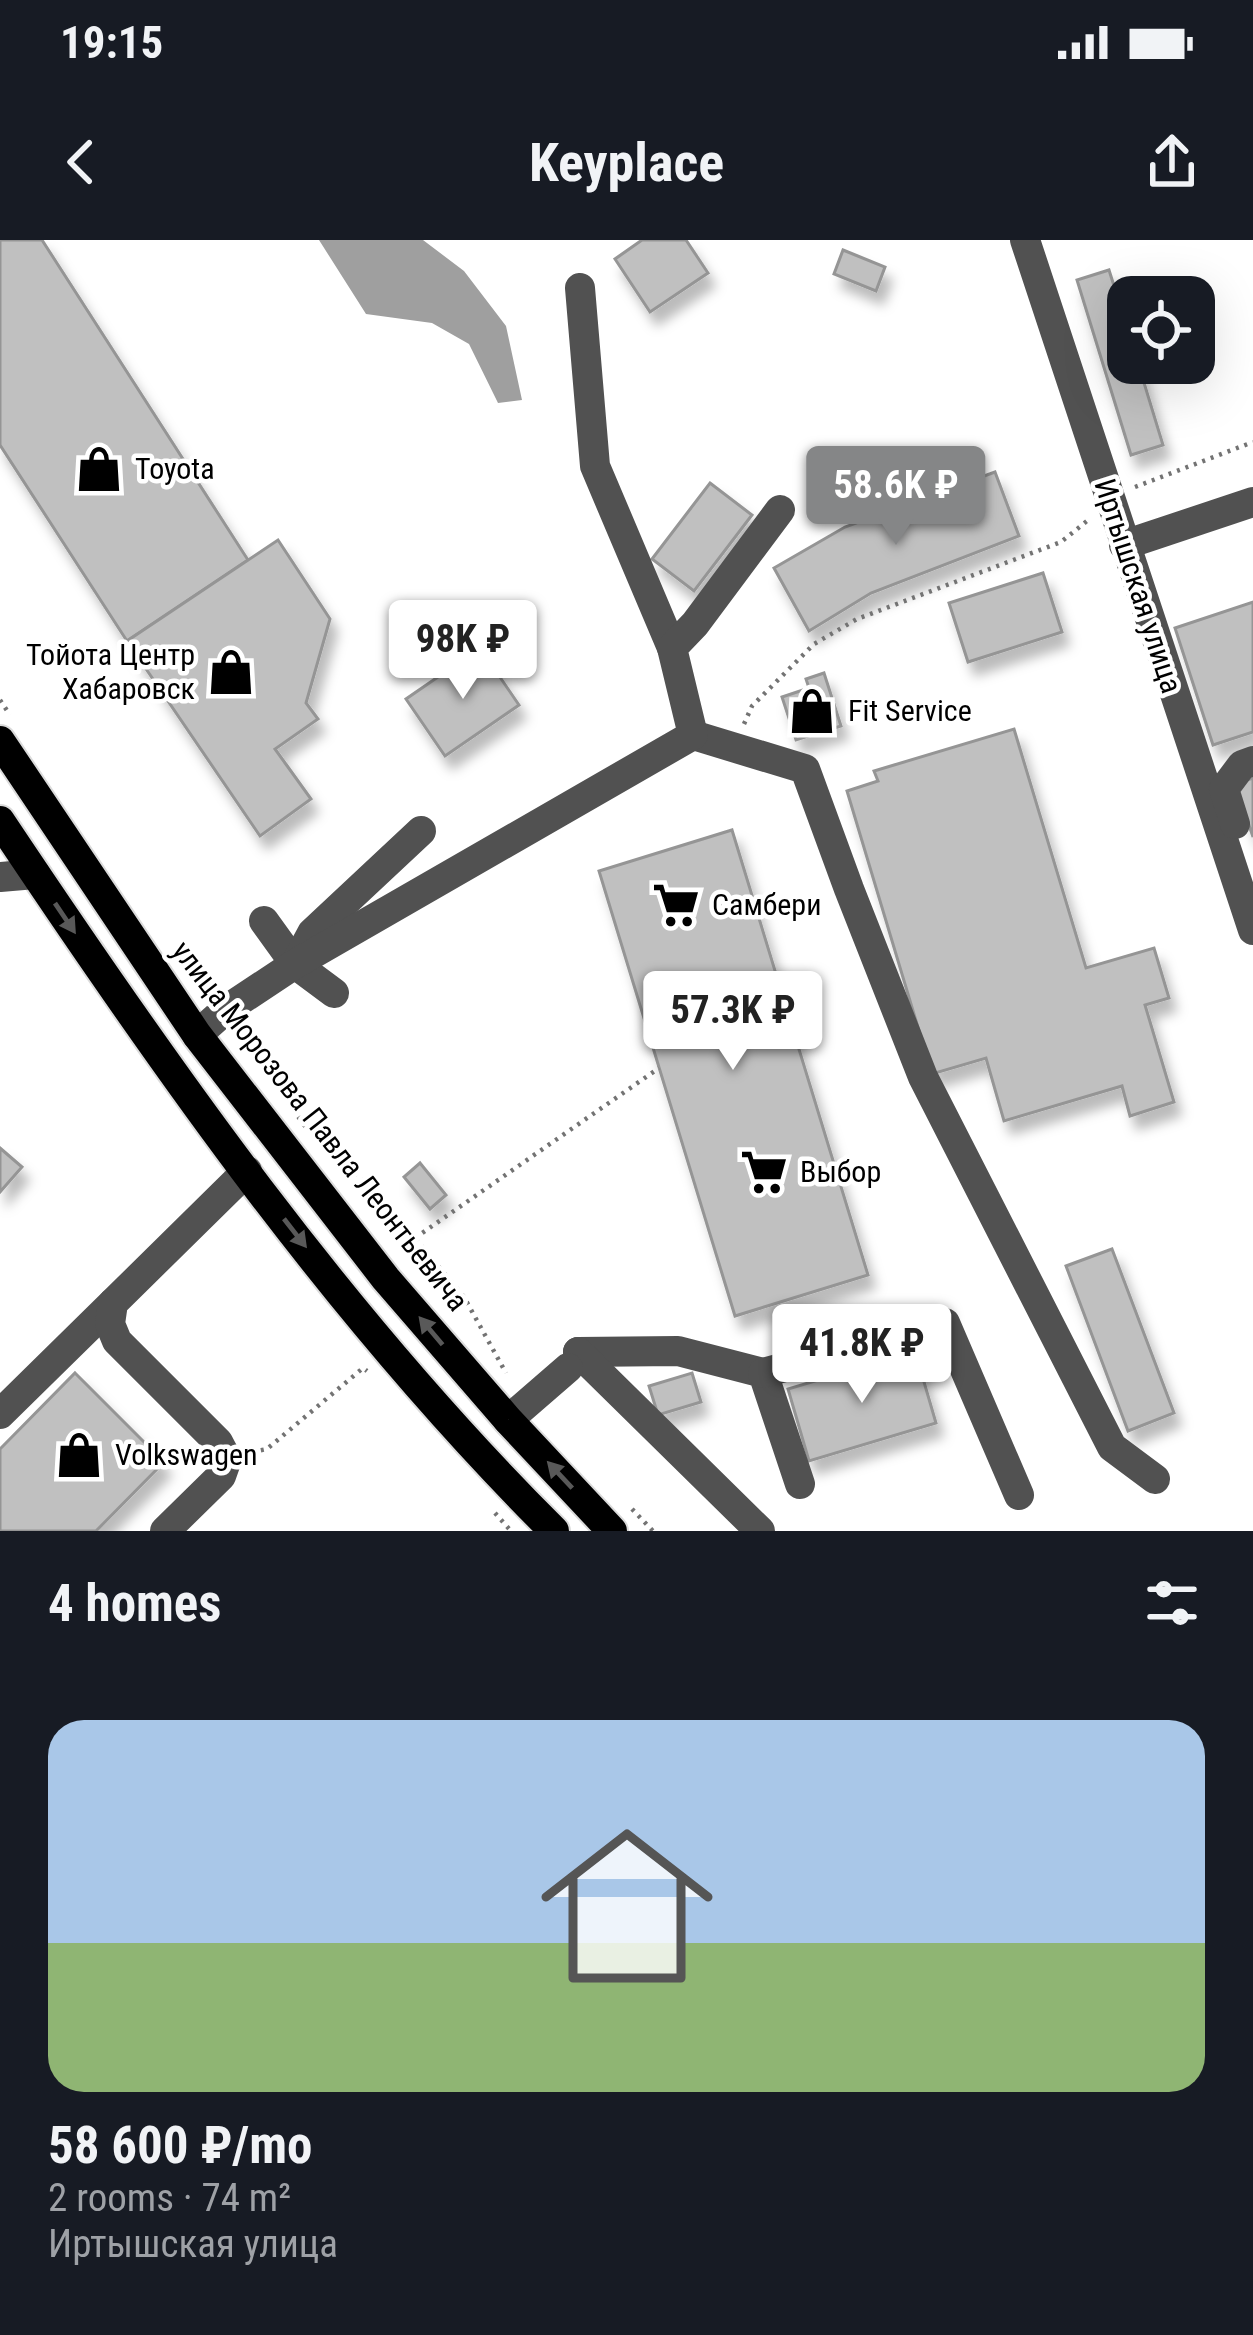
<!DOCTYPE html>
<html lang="en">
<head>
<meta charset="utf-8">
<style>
  :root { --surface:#171b24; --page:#20242c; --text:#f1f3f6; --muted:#9ea1a6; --accent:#858687 }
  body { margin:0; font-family:"Roboto Condensed",sans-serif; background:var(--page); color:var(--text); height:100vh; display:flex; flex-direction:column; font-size:45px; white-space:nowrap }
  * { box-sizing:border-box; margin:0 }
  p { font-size:39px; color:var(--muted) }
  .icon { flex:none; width:66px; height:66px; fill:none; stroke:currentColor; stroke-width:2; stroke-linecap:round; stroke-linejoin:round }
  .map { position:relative; height:1291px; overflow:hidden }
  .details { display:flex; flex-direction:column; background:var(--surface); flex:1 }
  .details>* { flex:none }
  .fabs { position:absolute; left:1107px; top:36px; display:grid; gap:24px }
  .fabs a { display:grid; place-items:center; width:108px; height:108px; border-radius:24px; background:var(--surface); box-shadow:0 12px 48px #0002; font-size:60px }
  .price { position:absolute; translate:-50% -102px; padding:0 27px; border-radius:12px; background:#fff; color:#222; font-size:39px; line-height:78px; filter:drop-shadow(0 3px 6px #0008) }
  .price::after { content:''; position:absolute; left:50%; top:72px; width:36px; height:27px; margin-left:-18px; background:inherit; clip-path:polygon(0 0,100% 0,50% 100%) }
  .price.selected { background:var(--accent); color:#fff }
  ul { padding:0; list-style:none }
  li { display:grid; align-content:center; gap:24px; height:636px; padding:0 48px }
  li span { display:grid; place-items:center; height:372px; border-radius:36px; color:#555 }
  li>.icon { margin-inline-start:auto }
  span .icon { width:216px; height:216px; fill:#fffc; stroke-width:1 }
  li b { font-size:51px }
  h2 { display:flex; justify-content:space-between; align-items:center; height:144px; padding:0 48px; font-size:51px }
  .status { display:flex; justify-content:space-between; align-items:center; height:84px; padding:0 60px; background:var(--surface); direction:ltr }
  .status svg { height:33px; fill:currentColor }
  header { display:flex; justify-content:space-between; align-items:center; height:156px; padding:0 48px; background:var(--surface); font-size:54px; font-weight:700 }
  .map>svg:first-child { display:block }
  .water { fill:#9f9f9f }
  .building { fill:#c0c0c0; stroke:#959595; stroke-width:3; filter:url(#shadow) }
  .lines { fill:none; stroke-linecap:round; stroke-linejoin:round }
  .major-casing { stroke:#dbdbdb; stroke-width:34 }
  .path { stroke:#737373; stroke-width:4.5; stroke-dasharray:3 6; stroke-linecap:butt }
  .minor { stroke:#515151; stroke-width:30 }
  .major { stroke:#000; stroke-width:30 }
  .oneway { fill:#595959 }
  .labels { text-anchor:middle; stroke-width:9; stroke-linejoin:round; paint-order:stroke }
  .poi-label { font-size:30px; fill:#000; stroke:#fff; text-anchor:start }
  .street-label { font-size:30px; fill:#000; stroke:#fff }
</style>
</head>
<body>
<div class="status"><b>19:15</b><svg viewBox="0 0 49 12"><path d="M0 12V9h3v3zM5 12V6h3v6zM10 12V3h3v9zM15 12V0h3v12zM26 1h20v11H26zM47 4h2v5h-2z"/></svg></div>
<header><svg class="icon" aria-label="back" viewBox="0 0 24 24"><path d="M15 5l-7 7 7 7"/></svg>Keyplace<svg class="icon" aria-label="share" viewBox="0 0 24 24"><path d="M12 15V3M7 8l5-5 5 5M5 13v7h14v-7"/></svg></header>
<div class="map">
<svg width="1253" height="1291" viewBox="0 0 1253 1291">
  <defs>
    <filter id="shadow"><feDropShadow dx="7" dy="13" stdDeviation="6" flood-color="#0004"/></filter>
  </defs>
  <rect width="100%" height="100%" fill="#fff"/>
  <path class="water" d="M319,0H423L464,31L506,86L522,160L498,163L469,104L432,83L366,74Z"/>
  <g class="building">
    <path d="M0,0H42L248,320L127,401L0,205Z"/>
    <path d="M642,0H686L708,33L650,72L615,19Z"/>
    <path d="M843,10L885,27L876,51L834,34Z"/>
    <path d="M1109,30L1128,90V123H1138L1163,205L1131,215L1077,40Z"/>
    <path d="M995,232L1019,296L871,353L809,391L774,328L845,287Z"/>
    <path d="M710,243L752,275L694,351L652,319Z"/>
    <path d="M278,300L330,379L306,463L318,479L275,509L311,559L260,596L127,401Z"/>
    <path d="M1043,333L1062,392L968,422L949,363Z"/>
    <path d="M1253,362V492L1213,505L1175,388Z"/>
    <path d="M480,408L519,465L445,516L406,459Z"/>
    <path d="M824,433L841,486L796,500L782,457L809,448L806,439Z"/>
    <path d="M1014,489L1086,728L1154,708L1169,758L1145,765L1174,862L1130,876L1122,846L1004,881L986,818L932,834L847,551L878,541L874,531Z"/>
    <path d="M1253,538V597L1235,544Z"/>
    <path d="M732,590L868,1035L735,1076L599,631Z"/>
    <path d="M0,908L22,927L0,952Z"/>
    <path d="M420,923L446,955L430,969L404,937Z"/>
    <path d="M1112,1009L1174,1173L1128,1191L1066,1026Z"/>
    <path d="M915,1111L936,1183L809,1221L788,1149Z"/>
    <path d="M75,1133L164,1222L96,1291H0V1209Z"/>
    <path d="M692,1133L701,1162L658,1175L649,1146Z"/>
  </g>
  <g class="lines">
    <defs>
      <g id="major">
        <path d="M0,501L197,795L386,1039L508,1180L612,1291"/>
        <path d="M0,581C166,830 341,1079 554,1291"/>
      </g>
    </defs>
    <use href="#major" class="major-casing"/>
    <g class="path">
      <path d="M1135,247L1253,202"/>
      <path d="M0,460L10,475"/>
      <path d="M744,484L752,466L814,404L857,379L1061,302L1087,281"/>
      <path d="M241,796L307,889"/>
      <path d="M314,898L373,948L464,1057L506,1133"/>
      <path d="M415,998L659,828"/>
      <path d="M252,1212L267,1209L363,1128L367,1131"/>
      <path d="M632,1269L653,1291"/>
      <path d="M495,1273L511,1291"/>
    </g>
    <g class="minor">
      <path d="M1025,0L1253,690"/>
      <path d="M580,48L595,226L672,408"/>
      <path d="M1124,305L1253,262"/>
      <path d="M693,495L805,529L849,649L923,837L1112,1207L1155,1239"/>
      <path d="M1235,584L1224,549L1242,525L1253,521"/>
      <path d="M0,637L35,634"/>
      <path d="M264,681L295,724L334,753"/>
      <path d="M298,719L312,693L421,591"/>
      <path d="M197,795L224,771L295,724L693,495L672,408L695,384L780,270"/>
      <path d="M578,1112L678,1111L763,1133L800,1244"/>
      <path d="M578,1112L760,1291"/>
      <path d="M763,1133L945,1083L1019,1255"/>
      <path d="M0,1174L113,1063"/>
      <path d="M508,1180L568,1128"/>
      <path d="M165,1291L221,1236L227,1219L218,1202L117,1101L110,1084L113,1063L247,931"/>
    </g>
    <use href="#major" class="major"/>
  </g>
  <defs><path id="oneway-solid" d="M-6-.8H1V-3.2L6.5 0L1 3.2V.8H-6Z" transform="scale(3)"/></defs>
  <g class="oneway">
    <use href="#oneway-solid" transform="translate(65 678) rotate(56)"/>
    <use href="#oneway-solid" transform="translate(295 993) rotate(52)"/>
    <use href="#oneway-solid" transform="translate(431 1091) rotate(-130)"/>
    <use href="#oneway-solid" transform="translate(560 1235) rotate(-133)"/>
  </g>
  <defs>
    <symbol id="shop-bare" viewBox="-9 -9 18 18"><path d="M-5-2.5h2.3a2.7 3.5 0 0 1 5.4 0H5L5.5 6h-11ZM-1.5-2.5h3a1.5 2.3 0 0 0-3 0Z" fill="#000" stroke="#fff" stroke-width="2.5" paint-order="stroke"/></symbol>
    <symbol id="supermarket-bare" viewBox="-9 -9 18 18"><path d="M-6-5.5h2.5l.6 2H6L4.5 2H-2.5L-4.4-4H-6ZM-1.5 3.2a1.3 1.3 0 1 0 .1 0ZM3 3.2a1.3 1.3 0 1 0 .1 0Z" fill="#000" stroke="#fff" stroke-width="2.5" paint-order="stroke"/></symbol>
  </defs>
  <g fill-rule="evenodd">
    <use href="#shop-bare" x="66" y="196" width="66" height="66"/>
    <use href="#shop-bare" x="198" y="399" width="66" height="66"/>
    <use href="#shop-bare" x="779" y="438" width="66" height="66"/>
    <use href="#supermarket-bare" x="643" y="632" width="66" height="66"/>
    <use href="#supermarket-bare" x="731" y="899" width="66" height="66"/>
    <use href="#shop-bare" x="46" y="1182" width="66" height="66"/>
  </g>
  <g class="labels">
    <g class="poi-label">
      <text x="135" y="239">Toyota</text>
      <text x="195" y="425" text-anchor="end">Тойота Центр<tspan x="195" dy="34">Хабаровск</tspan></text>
      <text x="848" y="481">Fit Service</text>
      <text x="712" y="675">Самбери</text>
      <text x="800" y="942">Выбор</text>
      <text x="115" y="1225">Volkswagen</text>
    </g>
    <g class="street-label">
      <text transform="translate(1138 346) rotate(72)" y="10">Иртышская улица</text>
      <text transform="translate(320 886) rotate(52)" y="10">улица Морозова Павла Леонтьевича</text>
    </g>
  </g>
</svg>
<div class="fabs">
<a><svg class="icon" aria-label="locate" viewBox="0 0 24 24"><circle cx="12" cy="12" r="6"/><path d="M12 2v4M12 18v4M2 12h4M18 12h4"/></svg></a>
</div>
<b class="price selected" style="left:896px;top:308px">58.6K ₽</b>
<b class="price" style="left:463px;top:462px">98K ₽</b>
<b class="price" style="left:733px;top:833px">57.3K ₽</b>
<b class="price" style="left:862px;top:1166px">41.8K ₽</b>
</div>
<section class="details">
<h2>4 homes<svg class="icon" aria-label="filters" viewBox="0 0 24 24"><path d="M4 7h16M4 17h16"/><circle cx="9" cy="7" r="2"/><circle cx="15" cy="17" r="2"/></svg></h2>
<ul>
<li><span style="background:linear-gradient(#a9c7e8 60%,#8fb573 0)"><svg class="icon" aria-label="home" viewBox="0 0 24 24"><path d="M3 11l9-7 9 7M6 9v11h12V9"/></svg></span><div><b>58 600 ₽/mo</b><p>2 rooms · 74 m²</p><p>Иртышская улица</p></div></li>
</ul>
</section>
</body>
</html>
